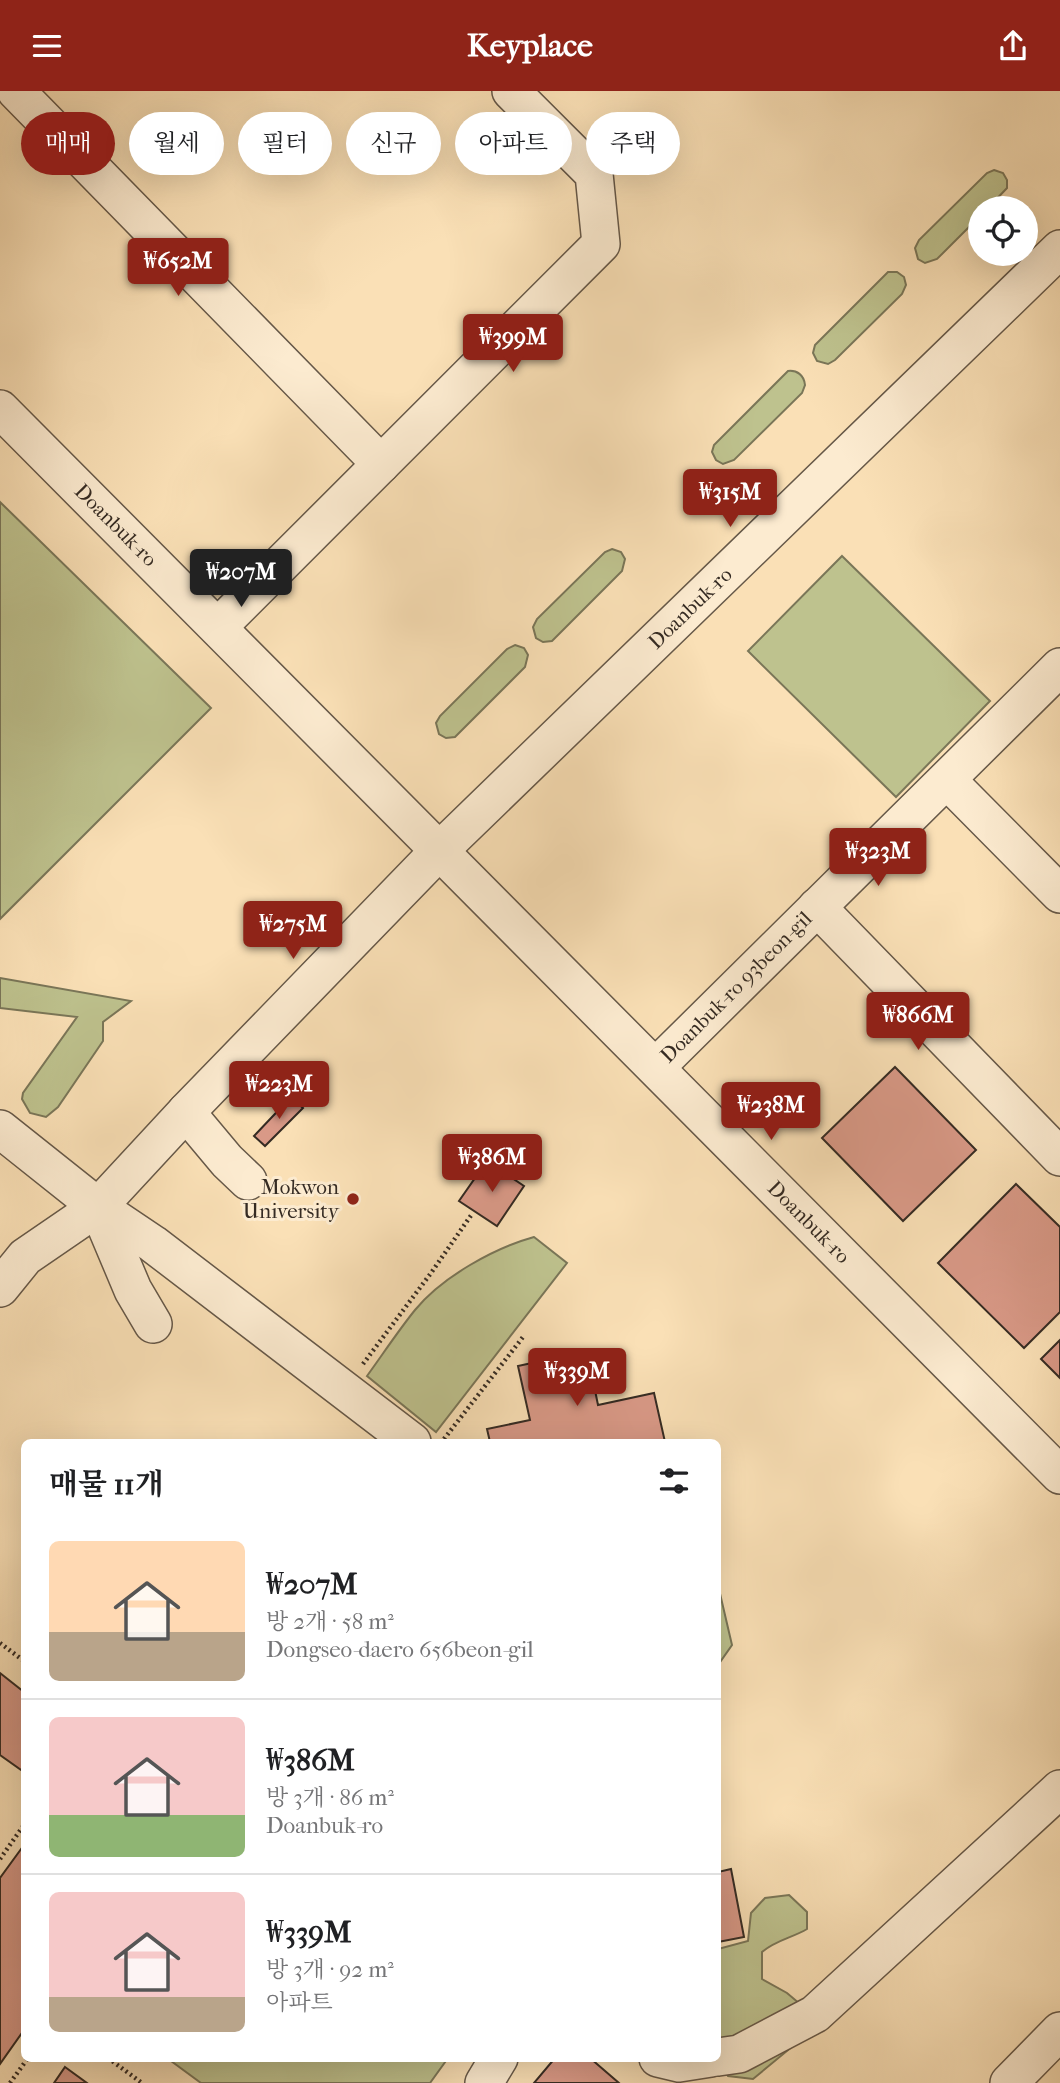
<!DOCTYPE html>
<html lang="ko">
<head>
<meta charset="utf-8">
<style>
  :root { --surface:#fff; --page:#f2f2f2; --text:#202124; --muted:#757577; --line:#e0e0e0; --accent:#8f2418 }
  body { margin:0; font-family:"IM FELL French Canon","Noto Serif KR",serif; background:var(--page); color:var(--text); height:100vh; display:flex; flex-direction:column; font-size:26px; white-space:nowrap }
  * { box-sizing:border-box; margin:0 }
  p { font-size:23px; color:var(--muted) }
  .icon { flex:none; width:38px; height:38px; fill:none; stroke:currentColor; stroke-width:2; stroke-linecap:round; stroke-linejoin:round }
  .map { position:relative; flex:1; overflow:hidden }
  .panel { position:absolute; left:21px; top:1348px; width:700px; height:623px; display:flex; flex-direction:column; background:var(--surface); border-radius:10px; box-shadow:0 7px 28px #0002 }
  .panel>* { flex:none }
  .hud { position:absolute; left:21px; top:21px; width:700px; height:63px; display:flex; gap:14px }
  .controls { position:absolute; left:968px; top:105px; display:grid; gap:14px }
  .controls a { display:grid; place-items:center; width:70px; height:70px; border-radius:50%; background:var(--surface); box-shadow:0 7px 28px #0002; font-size:35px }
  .price { position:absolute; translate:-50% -60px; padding:0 16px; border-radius:7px; background:var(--accent); color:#fff; font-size:23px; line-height:46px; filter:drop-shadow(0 2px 4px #0008) }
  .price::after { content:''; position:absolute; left:50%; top:42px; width:21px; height:16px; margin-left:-10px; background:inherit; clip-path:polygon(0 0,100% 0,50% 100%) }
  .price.current { background:#222; color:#fff }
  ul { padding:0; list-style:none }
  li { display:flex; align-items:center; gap:21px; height:175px; padding:0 28px }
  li+li { border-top:2px solid var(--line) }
  li span { display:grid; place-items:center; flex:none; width:196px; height:140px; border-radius:10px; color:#555 }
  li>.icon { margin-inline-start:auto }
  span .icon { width:84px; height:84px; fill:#fffc; stroke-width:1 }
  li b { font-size:30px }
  h2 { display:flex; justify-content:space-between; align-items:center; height:84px; padding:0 28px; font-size:30px }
  .chip { padding:0 24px; border-radius:32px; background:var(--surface); box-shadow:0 7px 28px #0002; font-size:24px; line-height:63px }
  .chip.current { background:var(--accent); color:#fff }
  header { display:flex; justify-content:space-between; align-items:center; height:91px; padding:0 28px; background:var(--accent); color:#fff; font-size:32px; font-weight:800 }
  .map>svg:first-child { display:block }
  .green { fill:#bec28e; stroke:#7a7658; stroke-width:2 }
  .building { fill:#d99987; stroke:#352b23; stroke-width:2 }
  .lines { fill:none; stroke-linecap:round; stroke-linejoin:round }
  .minor-casing { stroke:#665848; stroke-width:40 }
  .path { stroke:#352b23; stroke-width:4.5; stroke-dasharray:2 3.5; stroke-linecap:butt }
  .minor { stroke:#fcebd0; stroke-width:37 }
  .poi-dot { fill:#8f2418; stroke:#fcebd0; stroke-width:2.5 }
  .labels { text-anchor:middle; stroke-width:6; stroke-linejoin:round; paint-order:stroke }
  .street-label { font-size:21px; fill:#352b23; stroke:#fcebd0 }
  .poi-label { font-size:21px; fill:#352b23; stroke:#fcebd0; text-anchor:end }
</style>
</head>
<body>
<header><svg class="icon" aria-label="menu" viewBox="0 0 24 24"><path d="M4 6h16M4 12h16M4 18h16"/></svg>Keyplace<svg class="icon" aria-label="share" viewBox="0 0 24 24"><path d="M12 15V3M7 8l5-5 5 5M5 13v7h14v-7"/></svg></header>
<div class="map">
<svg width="1060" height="1992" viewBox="0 0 1060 1992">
  <rect width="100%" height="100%" fill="#fae0b6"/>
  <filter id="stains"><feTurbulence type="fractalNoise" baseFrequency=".00286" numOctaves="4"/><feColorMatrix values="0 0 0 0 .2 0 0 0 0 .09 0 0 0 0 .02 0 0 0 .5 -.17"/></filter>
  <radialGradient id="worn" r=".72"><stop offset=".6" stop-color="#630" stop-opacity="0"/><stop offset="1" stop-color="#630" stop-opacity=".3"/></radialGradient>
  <g class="green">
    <path d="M994,79L1003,82L1007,89V97L988,117H980V125L937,168L925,172L918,168L915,157L919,149L987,82Z"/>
    <path d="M888,181H897L904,186L906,194L902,203L835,269L828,273L817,270L813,262L815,254Z"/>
    <path d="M788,280C797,279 804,284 805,294L802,302L734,369L723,373L716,369L712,361L714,354Z"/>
    <path d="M0,411L211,617L0,828Z"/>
    <path d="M612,458L621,461L625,468L622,480L552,550L543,551L536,547L533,536L537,528L605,461Z"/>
    <path d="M842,465L990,610L896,706L748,560Z"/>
    <path d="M515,554L524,557L528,564L525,576L455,646L446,647L439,643L436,632L440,625L507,558Z"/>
    <path d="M0,887L131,910L103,931V950L58,1016L46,1026L30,1022L22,1008L23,1002L77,926L0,917Z"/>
    <path d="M534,1146L567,1172L436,1341L367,1285C383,1263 398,1240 415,1219C442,1186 494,1157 534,1146Z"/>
    <path d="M718,1494L732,1554L718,1574Z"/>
    <path d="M789,1804L807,1821V1838C792,1847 776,1849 762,1861V1888L787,1902L806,1918L793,1955L753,1988L728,1985L718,1966V1858L748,1850L751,1822L765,1807Z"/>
    <path d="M167,1967H448L430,1992H201Z"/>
  </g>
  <g class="building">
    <path d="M895,976L976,1059L903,1130L822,1047Z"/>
    <path d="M291,1006L303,1017L265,1055L254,1045Z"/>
    <path d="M487,1070L524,1095L497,1135L459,1110Z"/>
    <path d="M1016,1093L1060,1136V1221L1024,1257L938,1172Z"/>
    <path d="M1060,1249V1287L1041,1268Z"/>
    <path d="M587,1260L598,1314L654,1302L665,1351H490L487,1338L530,1329L518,1275Z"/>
    <path d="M0,1582L24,1601V1681L0,1664Z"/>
    <path d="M24,1754V1939L0,1973V1787Z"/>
    <path d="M731,1778L744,1846L718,1851V1781Z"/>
    <path d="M555,1967H590L619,1992H534Z"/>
    <path d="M65,1976L87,1992H54Z"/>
  </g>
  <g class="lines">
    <defs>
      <g id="minor">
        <path d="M16,0L381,373"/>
        <path d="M0,318L1060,1384"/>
        <path d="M218,536L601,153L594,83L511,0"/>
        <path d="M947,689L1060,803"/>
        <path d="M817,816L1060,1066"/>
        <path d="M656,976L1060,576"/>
        <path d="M186,1021L227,1070L248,1090"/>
        <path d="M0,1038L98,1116L153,1153L412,1351"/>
        <path d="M98,1116L133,1199L153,1233"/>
        <path d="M0,1197L25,1166L98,1116L186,1021L440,759L1060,158"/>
        <path d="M718,1966L739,1963L815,1923L1060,1698"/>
        <path d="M658,1967L679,1972L711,1967"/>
        <path d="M484,1992L499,1967"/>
        <path d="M1009,1992L1060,1940"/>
      </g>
    </defs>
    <use href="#minor" class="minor-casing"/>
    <g class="path">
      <path d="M363,1273L431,1182L472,1123"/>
      <path d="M444,1348L523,1246"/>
      <path d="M0,1552L24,1570"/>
      <path d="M0,1768L24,1734"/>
      <path d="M108,1967L142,1992"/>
      <path d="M10,1992L28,1967"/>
    </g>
    <use href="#minor" class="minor"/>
  </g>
  <circle class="poi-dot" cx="353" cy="1108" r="7"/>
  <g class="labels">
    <g class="street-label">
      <text transform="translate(116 434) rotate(45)" y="7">Doanbuk-ro</text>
      <text transform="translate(690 517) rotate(-44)" y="7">Doanbuk-ro</text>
      <text transform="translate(736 896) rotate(-45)" y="7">Doanbuk-ro 93beon-gil</text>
      <text transform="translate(809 1131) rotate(45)" y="7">Doanbuk-ro</text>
    </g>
    <g class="poi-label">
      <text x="339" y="1103">Mokwon<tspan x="339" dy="24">University</tspan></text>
    </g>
  </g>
  <rect width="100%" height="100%" filter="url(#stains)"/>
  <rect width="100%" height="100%" fill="url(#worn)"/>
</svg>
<div class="controls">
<a><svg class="icon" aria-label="locate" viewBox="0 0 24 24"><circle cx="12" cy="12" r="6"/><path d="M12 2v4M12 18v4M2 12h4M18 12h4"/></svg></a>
</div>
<b class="price" style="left:178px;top:207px">₩652M</b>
<b class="price" style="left:513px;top:283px">₩399M</b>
<b class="price" style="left:730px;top:438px">₩315M</b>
<b class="price current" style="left:241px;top:518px">₩207M</b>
<b class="price" style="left:878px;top:797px">₩323M</b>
<b class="price" style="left:293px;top:870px">₩275M</b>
<b class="price" style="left:918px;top:961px">₩866M</b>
<b class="price" style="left:279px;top:1030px">₩223M</b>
<b class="price" style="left:771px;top:1051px">₩238M</b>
<b class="price" style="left:492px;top:1103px">₩386M</b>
<b class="price" style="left:577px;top:1317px">₩339M</b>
<div class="hud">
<a class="chip current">매매</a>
<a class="chip">월세</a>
<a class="chip">필터</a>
<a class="chip">신규</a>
<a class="chip">아파트</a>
<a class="chip">주택</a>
</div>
<section class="panel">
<h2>매물 11개<svg class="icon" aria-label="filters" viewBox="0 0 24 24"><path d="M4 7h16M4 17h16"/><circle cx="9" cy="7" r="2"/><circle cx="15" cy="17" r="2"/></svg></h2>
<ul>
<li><span style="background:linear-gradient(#ffd9b3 65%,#b9a48a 0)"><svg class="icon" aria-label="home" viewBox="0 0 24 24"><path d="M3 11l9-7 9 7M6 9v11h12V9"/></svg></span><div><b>₩207M</b><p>방 2개 · 58 m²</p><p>Dongseo-daero 656beon-gil</p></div></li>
<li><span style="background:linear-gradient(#f6c9c9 70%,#8fb573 0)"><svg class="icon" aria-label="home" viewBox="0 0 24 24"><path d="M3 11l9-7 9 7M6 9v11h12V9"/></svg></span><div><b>₩386M</b><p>방 3개 · 86 m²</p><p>Doanbuk-ro</p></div></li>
<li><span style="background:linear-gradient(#f6c9c9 75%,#b9a48a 0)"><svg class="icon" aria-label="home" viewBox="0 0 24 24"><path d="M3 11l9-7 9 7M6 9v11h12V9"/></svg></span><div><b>₩339M</b><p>방 3개 · 92 m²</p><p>아파트</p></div></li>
</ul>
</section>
</div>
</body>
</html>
